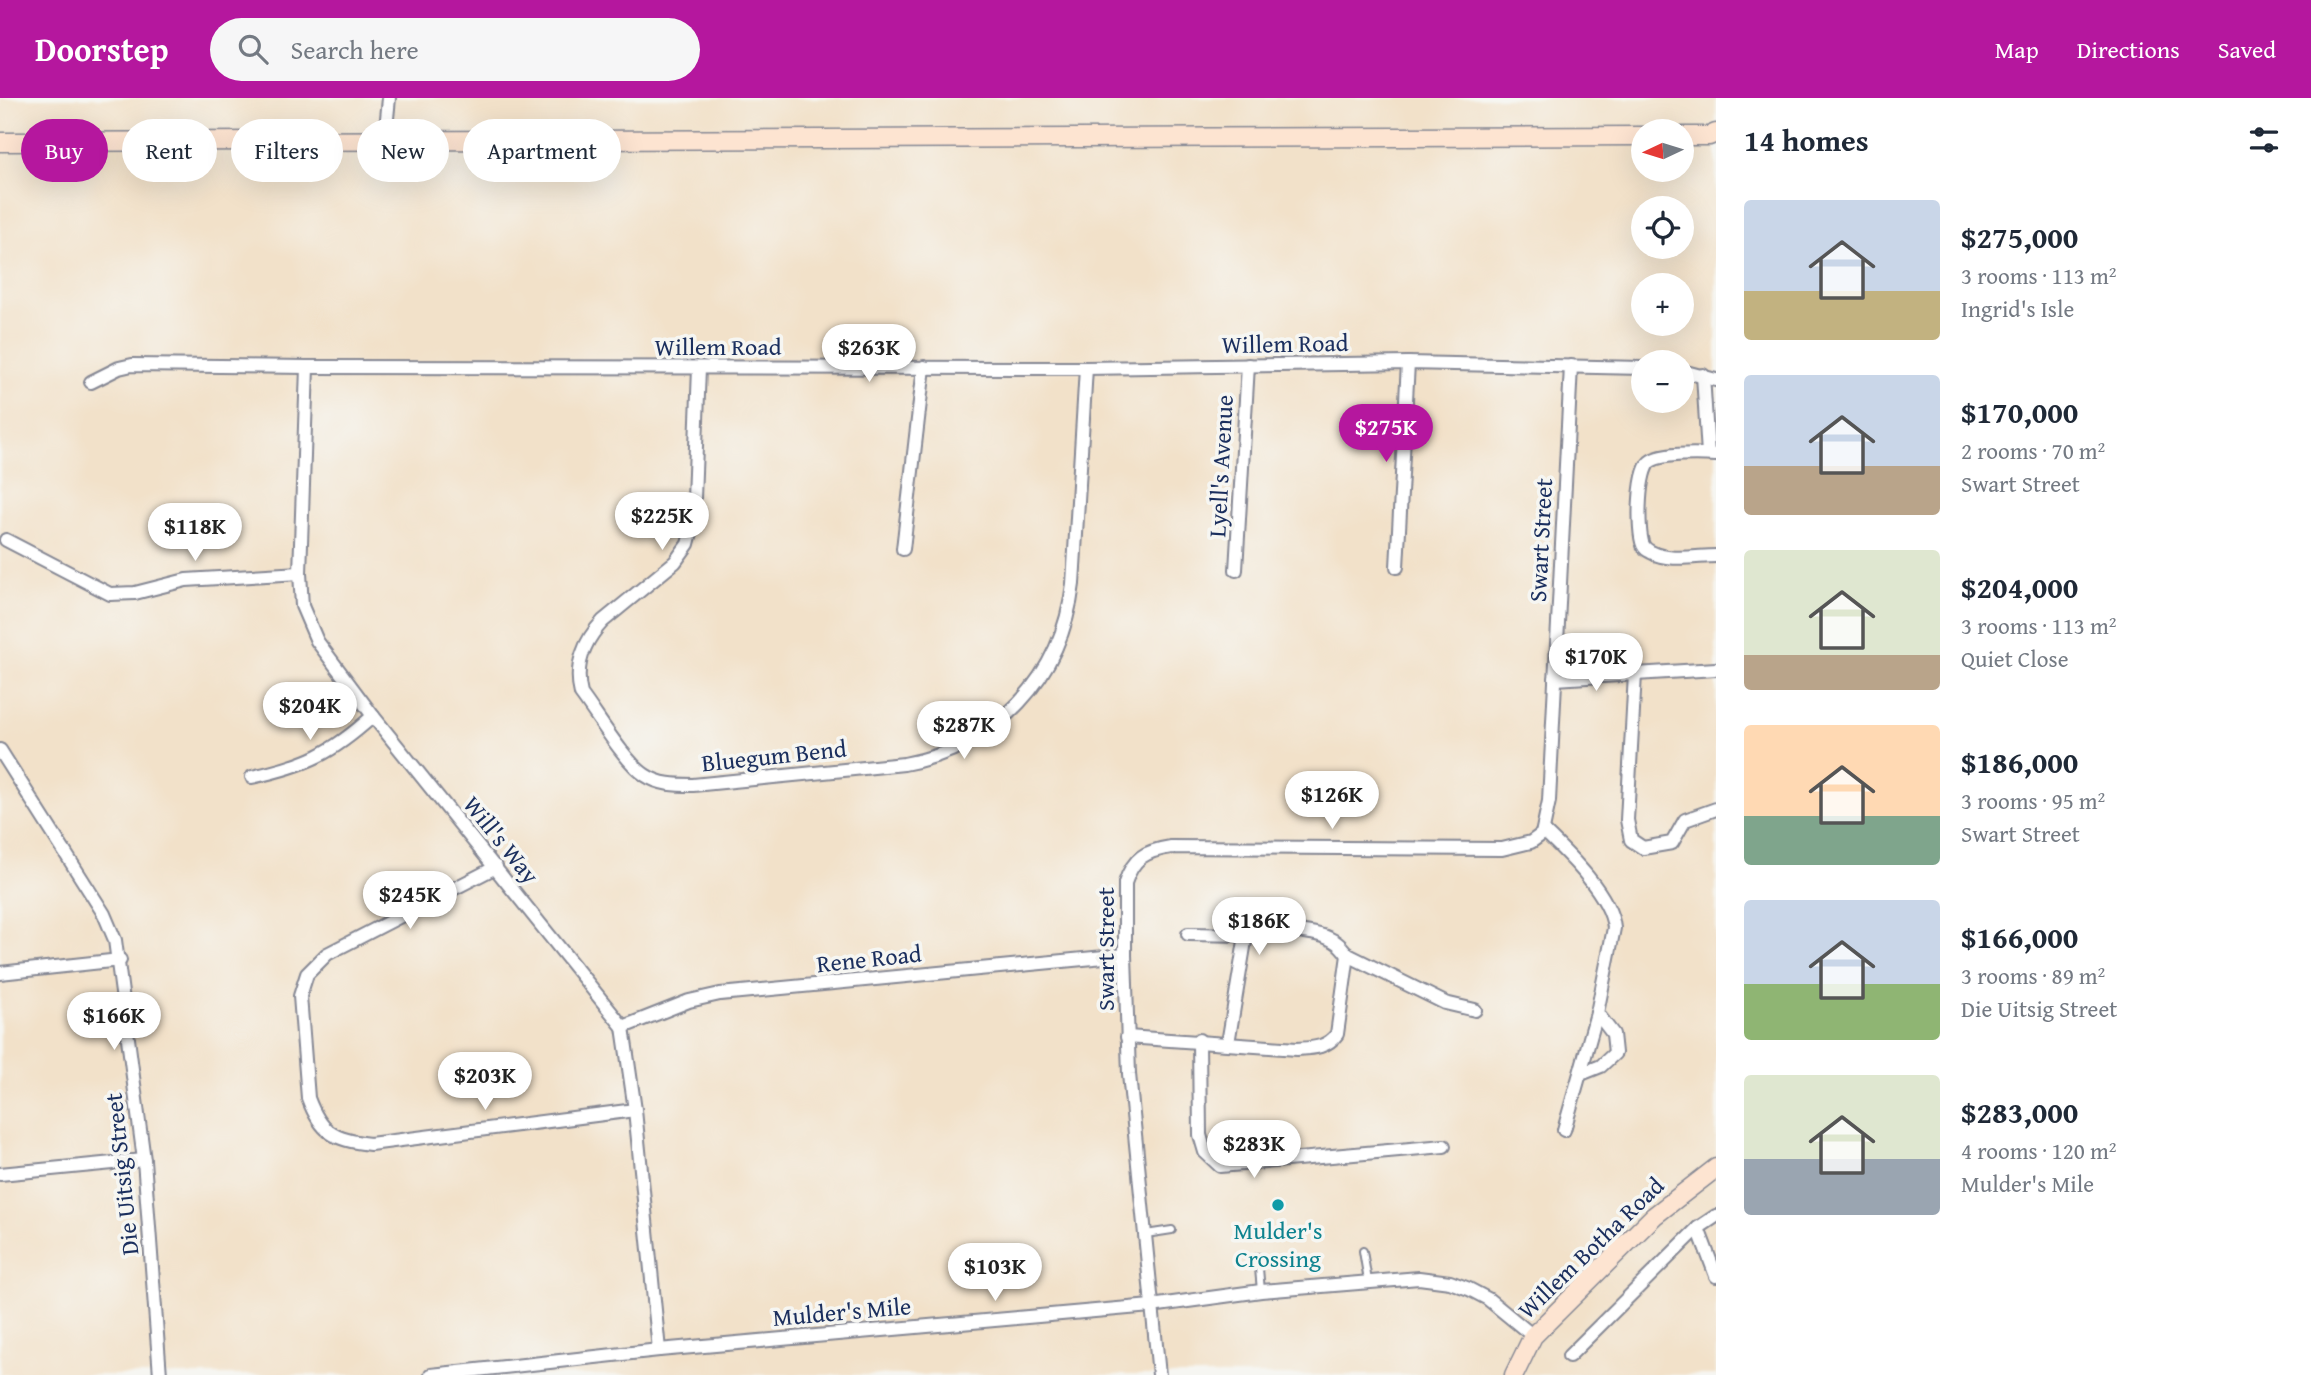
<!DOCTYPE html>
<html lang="en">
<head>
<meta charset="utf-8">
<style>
  :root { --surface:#fff; --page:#f6f6f7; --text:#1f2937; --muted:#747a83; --accent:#b5179e }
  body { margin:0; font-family:"Gentium Book Plus",serif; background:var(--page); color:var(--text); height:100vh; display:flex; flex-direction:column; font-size:26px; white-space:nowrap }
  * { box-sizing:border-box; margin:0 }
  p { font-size:23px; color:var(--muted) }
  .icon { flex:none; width:38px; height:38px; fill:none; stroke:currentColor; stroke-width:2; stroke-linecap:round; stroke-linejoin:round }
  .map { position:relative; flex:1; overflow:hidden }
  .sheet { display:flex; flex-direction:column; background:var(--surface); width:595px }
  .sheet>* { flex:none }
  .guide { position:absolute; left:21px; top:21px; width:665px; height:63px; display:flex; gap:14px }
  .needle { width:46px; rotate:266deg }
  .buttons { position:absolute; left:1631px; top:21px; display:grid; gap:14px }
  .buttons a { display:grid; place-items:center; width:63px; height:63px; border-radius:50%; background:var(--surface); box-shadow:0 7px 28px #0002; font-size:35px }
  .price { position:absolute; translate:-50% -60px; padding:0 16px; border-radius:24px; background:#fff; color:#222; font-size:23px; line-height:46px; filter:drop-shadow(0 2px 4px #0008) }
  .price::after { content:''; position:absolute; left:50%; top:42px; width:21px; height:16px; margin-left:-10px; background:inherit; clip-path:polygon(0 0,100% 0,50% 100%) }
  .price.active { background:var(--accent); color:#fff }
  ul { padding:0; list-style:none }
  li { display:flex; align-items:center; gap:21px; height:175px; padding:0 28px }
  li span { display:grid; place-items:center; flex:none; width:196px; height:140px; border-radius:7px; color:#555 }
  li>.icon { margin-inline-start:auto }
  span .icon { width:84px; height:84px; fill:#fffc; stroke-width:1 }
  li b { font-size:30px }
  h2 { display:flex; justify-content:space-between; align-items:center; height:84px; padding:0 28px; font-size:30px }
  .pill { padding:0 24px; border-radius:32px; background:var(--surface); box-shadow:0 7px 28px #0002; font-size:24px; line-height:63px }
  .pill.active { background:var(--accent); color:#fff }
  header { display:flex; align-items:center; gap:42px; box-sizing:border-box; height:98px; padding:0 35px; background:var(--accent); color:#fff }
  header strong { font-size:33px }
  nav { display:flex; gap:38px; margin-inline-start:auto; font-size:24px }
  .search { width:490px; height:63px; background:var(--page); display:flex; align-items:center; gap:18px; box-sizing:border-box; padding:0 24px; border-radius:38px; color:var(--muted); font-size:26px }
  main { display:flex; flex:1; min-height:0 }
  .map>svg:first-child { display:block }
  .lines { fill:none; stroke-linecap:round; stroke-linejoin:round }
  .lane-casing { stroke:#868894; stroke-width:10 }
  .street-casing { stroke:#868894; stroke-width:16 }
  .secondary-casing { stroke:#868894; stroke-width:21 }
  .lane { stroke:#fff; stroke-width:6 }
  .street { stroke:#fff; stroke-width:12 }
  .secondary { stroke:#fde4d1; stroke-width:18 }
  .culture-dot { fill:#0f9aa8; stroke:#f6f6f2; stroke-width:2.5 }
  .labels { text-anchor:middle; stroke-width:7; stroke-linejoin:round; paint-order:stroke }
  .street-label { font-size:24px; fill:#1b2f5e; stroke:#f6f6f2 }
  .culture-label { font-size:24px; fill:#0d838f; stroke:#f6f6f2 }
</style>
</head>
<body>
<header>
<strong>Doorstep</strong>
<div class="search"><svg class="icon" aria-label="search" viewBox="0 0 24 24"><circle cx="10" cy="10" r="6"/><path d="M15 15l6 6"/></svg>Search here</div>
<nav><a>Map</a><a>Directions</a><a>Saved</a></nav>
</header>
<main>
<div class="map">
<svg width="1716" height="1277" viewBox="0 0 1716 1277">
  <rect width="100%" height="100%" fill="#f6f6f2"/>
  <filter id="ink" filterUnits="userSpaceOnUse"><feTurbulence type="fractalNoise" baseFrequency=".0143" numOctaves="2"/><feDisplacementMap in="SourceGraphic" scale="14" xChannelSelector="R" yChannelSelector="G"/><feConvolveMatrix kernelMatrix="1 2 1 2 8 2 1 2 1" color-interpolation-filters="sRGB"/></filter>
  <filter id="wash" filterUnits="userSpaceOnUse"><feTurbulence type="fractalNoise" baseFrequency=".00686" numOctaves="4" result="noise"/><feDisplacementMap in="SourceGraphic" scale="28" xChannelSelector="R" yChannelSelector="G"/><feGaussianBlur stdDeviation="1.57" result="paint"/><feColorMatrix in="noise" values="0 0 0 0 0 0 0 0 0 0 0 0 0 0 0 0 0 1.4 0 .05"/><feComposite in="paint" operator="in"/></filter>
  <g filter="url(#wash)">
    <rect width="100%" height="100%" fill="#f2e1c9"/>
  </g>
  <g filter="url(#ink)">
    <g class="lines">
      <defs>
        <g id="lane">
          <path d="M1146,1136L1172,1132"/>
          <path d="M1363,1153L1368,1183"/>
          <path d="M1258,1159L1261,1193"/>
        </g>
        <g id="street">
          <path d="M385,41L389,0"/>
          <path d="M307,269L300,475L302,508L317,543L373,618L623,929L635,1012L659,1252"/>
          <path d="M699,270L693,427L688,446L675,464L603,523C584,543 574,568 581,596C597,617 625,664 645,677C660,687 676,687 693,687L904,666C997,649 1062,579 1073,486L1086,270"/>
          <path d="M1682,273L1716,282"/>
          <path d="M1703,277L1708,356"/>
          <path d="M91,284L119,270L132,267L307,269L1086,270L1408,265L1643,270"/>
          <path d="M1716,357C1700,356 1664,355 1651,363C1638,370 1637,433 1643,447C1645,451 1647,452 1651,454C1668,464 1697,458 1716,458"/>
          <path d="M6,442L110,496L135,495L186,482L300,475"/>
          <path d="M903,451L924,269"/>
          <path d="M1397,469L1408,265"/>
          <path d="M1236,472L1248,267"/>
          <path d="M1635,576L1627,722L1631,742L1643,750L1672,745L1685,722L1716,711"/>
          <path d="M1555,581L1716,571"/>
          <path d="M0,652L104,816L115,842L144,1062L160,1277"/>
          <path d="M252,679C307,667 331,656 373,618"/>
          <path d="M1544,733C1568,756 1611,797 1614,830L1597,915L1564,1032"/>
          <path d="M496,769L327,856L307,876L300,898L308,1000C321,1035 334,1042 370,1046L635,1012"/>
          <path d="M1188,836L1246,837"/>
          <path d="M0,875L120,862"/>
          <path d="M623,929L689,903L720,896L1125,857"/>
          <path d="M1127,939L1297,951C1313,950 1327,950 1337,936L1348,857"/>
          <path d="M1199,942L1200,1037L1205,1054L1220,1068L1444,1048"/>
          <path d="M1228,945L1246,837C1266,829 1319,831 1337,845C1341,848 1345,853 1348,857L1445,905L1475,912"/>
          <path d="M1581,976L1601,968L1615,955L1613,936L1597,915"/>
          <path d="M0,1076L144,1062"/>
          <path d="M1698,1130L1716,1178"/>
          <path d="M1569,1258L1698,1130L1716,1118"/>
          <path d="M431,1277L659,1252L1151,1208L1261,1193L1419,1180L1450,1184L1469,1191L1488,1201L1533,1238"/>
          <path d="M1159,1277L1129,976L1125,857V785C1133,760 1145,753 1171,749L1502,751L1531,744L1542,736L1549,703L1571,268"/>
        </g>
        <g id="secondary">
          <path d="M1682,38H1709L1716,35"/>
          <path d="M0,44L1643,38"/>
          <path d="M1514,1277L1533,1238L1654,1118L1716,1070"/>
        </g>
      </defs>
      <use href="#lane" class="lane-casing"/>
      <use href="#street" class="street-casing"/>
      <use href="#secondary" class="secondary-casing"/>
      <use href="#lane" class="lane"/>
      <use href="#street" class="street"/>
      <use href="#secondary" class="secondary"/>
    </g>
  </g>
  <circle class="culture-dot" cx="1278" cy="1107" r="7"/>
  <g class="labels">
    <g class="street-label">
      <text transform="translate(1285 246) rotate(-1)" y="8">Willem Road</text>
      <text x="718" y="257">Willem Road</text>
      <text transform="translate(1221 368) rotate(-87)" y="8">Lyell's Avenue</text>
      <text transform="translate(1541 442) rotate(-87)" y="8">Swart Street</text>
      <text transform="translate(774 658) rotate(-6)" y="8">Bluegum Bend</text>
      <text transform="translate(501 742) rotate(51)" y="8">Will's Way</text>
      <text transform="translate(1106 851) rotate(-90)" y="8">Swart Street</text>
      <text transform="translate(869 861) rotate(-6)" y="8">Rene Road</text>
      <text transform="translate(122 1076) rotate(-96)" y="8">Die Uitsig Street</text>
      <text transform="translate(1591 1150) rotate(-44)" y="8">Willem Botha Road</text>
      <text transform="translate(842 1214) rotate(-5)" y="8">Mulder's Mile</text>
    </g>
    <g class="culture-label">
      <text x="1278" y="1141">Mulder's<tspan x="1278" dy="28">Crossing</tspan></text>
    </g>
  </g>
</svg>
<div class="buttons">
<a><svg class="needle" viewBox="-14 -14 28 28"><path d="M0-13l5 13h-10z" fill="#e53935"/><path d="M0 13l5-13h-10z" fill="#747a83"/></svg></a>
<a><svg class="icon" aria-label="locate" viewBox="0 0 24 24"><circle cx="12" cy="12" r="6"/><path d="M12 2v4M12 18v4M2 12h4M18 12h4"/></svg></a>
<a>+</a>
<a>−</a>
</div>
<b class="price" style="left:869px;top:286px">$263K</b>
<b class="price active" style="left:1386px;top:366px">$275K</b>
<b class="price" style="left:662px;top:454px">$225K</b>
<b class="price" style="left:195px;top:465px">$118K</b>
<b class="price" style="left:1596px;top:595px">$170K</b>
<b class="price" style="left:310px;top:644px">$204K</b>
<b class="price" style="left:964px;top:663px">$287K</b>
<b class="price" style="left:1332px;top:733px">$126K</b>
<b class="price" style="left:410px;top:833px">$245K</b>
<b class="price" style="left:1259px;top:859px">$186K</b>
<b class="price" style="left:114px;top:954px">$166K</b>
<b class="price" style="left:485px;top:1014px">$203K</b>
<b class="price" style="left:1254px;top:1082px">$283K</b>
<b class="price" style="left:995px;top:1205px">$103K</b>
<div class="guide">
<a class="pill active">Buy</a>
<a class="pill">Rent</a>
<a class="pill">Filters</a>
<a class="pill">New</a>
<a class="pill">Apartment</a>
</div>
</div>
<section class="sheet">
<h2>14 homes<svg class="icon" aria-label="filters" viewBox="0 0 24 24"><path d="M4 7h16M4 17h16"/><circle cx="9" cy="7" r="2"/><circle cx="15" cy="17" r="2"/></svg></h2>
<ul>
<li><span style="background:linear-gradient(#c9d6e8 65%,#c2b280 0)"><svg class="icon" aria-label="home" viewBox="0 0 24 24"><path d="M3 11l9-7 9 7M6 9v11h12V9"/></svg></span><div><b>$275,000</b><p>3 rooms · 113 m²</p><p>Ingrid's Isle</p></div></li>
<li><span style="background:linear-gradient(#c9d6e8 65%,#b9a48a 0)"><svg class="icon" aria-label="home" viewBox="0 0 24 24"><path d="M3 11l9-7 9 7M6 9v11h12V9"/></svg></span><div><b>$170,000</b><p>2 rooms · 70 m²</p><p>Swart Street</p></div></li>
<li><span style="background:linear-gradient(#dfe7d0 75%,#b9a48a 0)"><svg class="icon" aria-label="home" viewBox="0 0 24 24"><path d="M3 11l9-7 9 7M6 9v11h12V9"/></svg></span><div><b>$204,000</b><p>3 rooms · 113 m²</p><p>Quiet Close</p></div></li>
<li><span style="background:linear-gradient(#ffd9b3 65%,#7fa58c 0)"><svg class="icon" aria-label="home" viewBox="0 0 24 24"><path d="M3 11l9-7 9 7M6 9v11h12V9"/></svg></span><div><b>$186,000</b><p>3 rooms · 95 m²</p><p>Swart Street</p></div></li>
<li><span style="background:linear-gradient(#c9d6e8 60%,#8fb573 0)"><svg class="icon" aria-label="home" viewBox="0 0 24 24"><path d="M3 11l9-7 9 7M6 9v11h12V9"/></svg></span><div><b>$166,000</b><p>3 rooms · 89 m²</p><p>Die Uitsig Street</p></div></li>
<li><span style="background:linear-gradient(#dfe7d0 60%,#9aa5b1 0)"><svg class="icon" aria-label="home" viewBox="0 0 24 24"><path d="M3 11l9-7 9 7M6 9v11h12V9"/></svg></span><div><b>$283,000</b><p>4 rooms · 120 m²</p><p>Mulder's Mile</p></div></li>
</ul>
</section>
</main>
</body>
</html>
